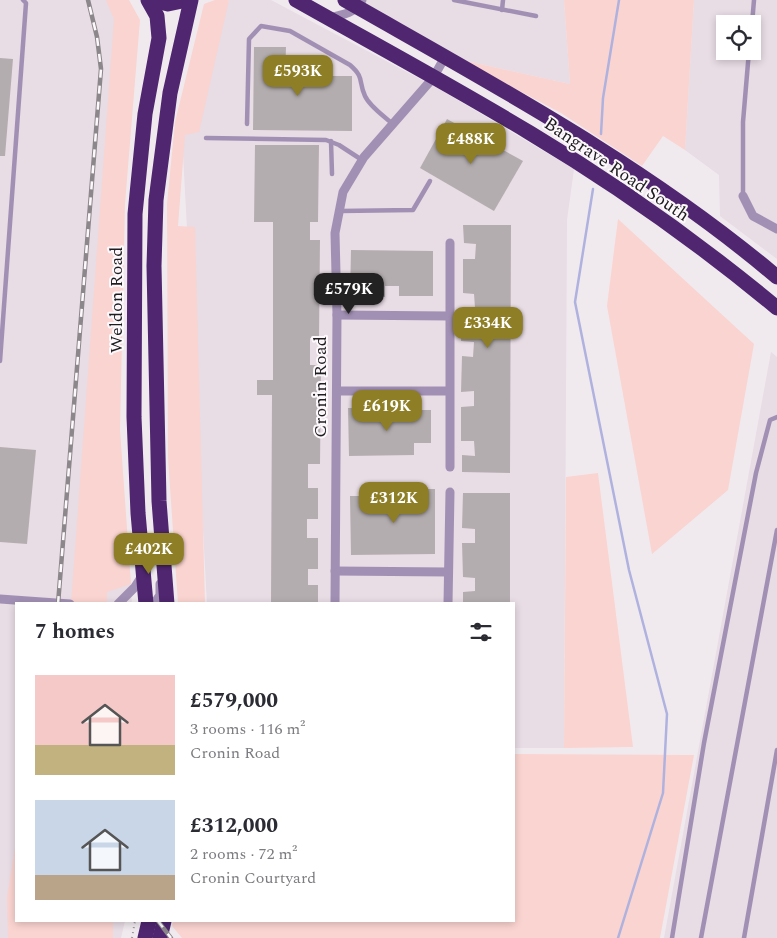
<!DOCTYPE html>
<html lang="en">
<head>
<meta charset="utf-8">
<style>
  :root { --surface:#fff; --page:#f2f2f3; --text:#2b2b33; --muted:#7c7c81; --accent:#8e7f26 }
  body { margin:0; font-family:Spectral,serif; background:var(--page); color:var(--text); height:100vh; display:flex; flex-direction:column; font-size:19px; white-space:nowrap }
  * { box-sizing:border-box; margin:0 }
  p { font-size:16px; color:var(--muted) }
  .icon { flex:none; width:28px; height:28px; fill:none; stroke:currentColor; stroke-width:2; stroke-linecap:round; stroke-linejoin:round }
  .map { position:relative; flex:1; overflow:hidden }
  .drawer { position:absolute; left:15px; top:602px; width:500px; height:320px; display:flex; flex-direction:column; background:var(--surface); border-radius:0px; box-shadow:0 2px 8px #0003 }
  .drawer>* { flex:none }
  .tools { position:absolute; left:716px; top:15px; display:grid; gap:10px }
  .tools a { display:grid; place-items:center; width:45px; height:45px; border-radius:0px; background:var(--surface); box-shadow:0 2px 8px #0003; font-size:25px }
  .price { position:absolute; translate:-50% -42px; padding:0 11px; border-radius:10px; background:var(--accent); color:#fff; font-size:16px; line-height:32px; filter:drop-shadow(0 1px 2px #0008) }
  .price::after { content:''; position:absolute; left:50%; top:30px; width:15px; height:11px; margin-left:-8px; background:inherit; clip-path:polygon(0 0,100% 0,50% 100%) }
  .price.active { background:#222; color:#fff }
  ul { padding:0; list-style:none }
  li { display:flex; align-items:center; gap:15px; height:125px; padding:0 20px }
  li span { display:grid; place-items:center; flex:none; width:140px; height:100px; border-radius:0px; color:#555 }
  li>.icon { margin-inline-start:auto }
  span .icon { width:60px; height:60px; fill:#fffc; stroke-width:1 }
  li b { font-size:21px }
  h2 { display:flex; justify-content:space-between; align-items:center; height:60px; padding:0 20px; font-size:21px }
  .map>svg:first-child { display:block }
  .built { fill:#e8dce5; fill-rule:evenodd }
  .green { fill:#fad4d0 }
  .lines { fill:none; stroke-linecap:round; stroke-linejoin:round }
  .stream { stroke:#afb2de; stroke-width:2.5 }
  .building { fill:#b4adaf }
  .path { stroke:#969296; stroke-width:2; stroke-dasharray:1 4; stroke-linecap:butt }
  .lane { stroke:#a290b4; stroke-width:4.5 }
  .street { stroke:#a290b4; stroke-width:9 }
  .highway { stroke:#4f266f; stroke-width:15 }
  .rail-casing { stroke:#8b878a; stroke-width:4.5 }
  .rail { stroke:#fdf8fc; stroke-width:2.5; stroke-dasharray:8; stroke-linecap:butt }
  .labels { text-anchor:middle; stroke-width:4; stroke-linejoin:round; paint-order:stroke }
  .street-label { font-size:18px; fill:#1e1c1e; stroke:#fdf8fc }
</style>
</head>
<body>
<div class="map">
<svg width="777" height="938" viewBox="0 0 777 938">
  <rect width="100%" height="100%" fill="#f0eaef"/>
  <g class="built">
    <path d="M0,0H115L116,430L132,604H16V921H125L121,938H0Z"/>
    <path d="M229,0H271L439,89L574,169L567,220L564,748H514V604H207L182,135Z"/>
    <path d="M358,0H564L570,84L462,60Z"/>
    <path d="M694,0H777V259L720,216L719,175L685,150ZM725,24H752V51H725Z"/>
    <path d="M771,352L777,357V938H664Z"/>
  </g>
  <g class="green">
    <path d="M106,0H129L140,20L125,204L120,430L131,584L107,592V604H71L114,19Z"/>
    <path d="M215,0H229L199,132L185,135L178,226L195,227L205,604H178L168,458L167,204L175,122L204,4Z"/>
    <path d="M564,0H694L685,150L663,136L642,166L561,113L462,60L570,84Z"/>
    <path d="M618,219L754,344L728,490L652,554L607,306Z"/>
    <path d="M598,473L633,747L564,748L566,477Z"/>
    <path d="M514,754L694,755L660,938H182L172,926L173,921H514Z"/>
    <path d="M16,841V921H113V938H8L7,897Z"/>
  </g>
  <g class="lines">
    <g class="stream">
      <path d="M601,134L603,98L619,0"/>
      <path d="M593,189L575,302L629,570L667,714L663,793L618,938"/>
    </g>
  </g>
  <g class="building">
    <path d="M254,47H286L285,76H352V131L253,130Z"/>
    <path d="M0,58L13,59L5,156H0Z"/>
    <path d="M447,119L523,161L494,211L420,168Z"/>
    <path d="M255,145H319L318,222H310V240H320L319,338H310V365H321L320,464H308V488H318V519H307V538H318V569H308V585H318V604H271L272,395H257V380H273V222H254Z"/>
    <path d="M463,225H511L510,473L462,472V455L475,456L474,441H461V407L474,406V391L461,392L462,356L473,357L474,342L461,341L462,308H475L474,294L463,293V259H475L476,244L464,243Z"/>
    <path d="M351,250L433,251V296H399V286H385V297H350Z"/>
    <path d="M348,408H385V420H399V410H431V443H414V455L349,456Z"/>
    <path d="M0,447L36,450L27,544L0,542Z"/>
    <path d="M409,489H435V554L351,555L350,496H409Z"/>
    <path d="M463,493H510V604H463V592L475,591V578L463,577L462,543H475V529L462,528Z"/>
  </g>
  <g class="lines">
    <path class="path" d="M132,938L135,921"/>
    <g class="lane">
      <path d="M454,0L536,16"/>
      <path d="M502,10L503,0"/>
      <path d="M752,24L754,0"/>
      <path d="M247,124L249,39L261,26L290,31L350,65C365,78 358,81 365,96C370,107 384,116 393,124"/>
      <path d="M206,138L326,140L339,145L362,160"/>
      <path d="M331,141L332,174"/>
      <path d="M743,196V122L749,51"/>
      <path d="M340,211L413,210L430,181"/>
      <path d="M0,361L26,3L23,0"/>
      <path d="M672,938L704,743L756,473L770,420L777,417"/>
      <path d="M701,938L777,530"/>
      <path d="M744,938L777,750"/>
    </g>
    <g class="street">
      <path d="M329,18C343,15 355,13 362,0"/>
      <path d="M743,196L753,216L777,229"/>
      <path d="M450,243V467"/>
      <path d="M337,315L449,316"/>
      <path d="M337,391H448"/>
      <path d="M335,571L448,572"/>
      <path d="M0,599L70,604"/>
      <path d="M118,604L135,587L142,576"/>
      <path d="M154,604L160,595V584"/>
      <path d="M335,604L337,315L335,233L343,192L364,157L433,78L445,57"/>
      <path d="M448,604L450,492"/>
    </g>
    <g class="highway">
      <path d="M152,0L168,4L187,0"/>
      <path d="M296,0C374,44 454,87 530,133C617,185 700,244 777,308"/>
      <path d="M345,0C494,85 646,166 777,277"/>
      <path d="M146,604L138,513L134,417L135,214L145,114L159,38L157,16L148,0"/>
      <path d="M167,604L159,501L154,266L156,200L170,93L191,0"/>
      <path d="M145,938L149,921"/>
      <path d="M160,938L164,921"/>
    </g>
    <defs>
      <g id="rail">
        <path d="M58,604L101,69L97,37L88,0"/>
        <path d="M158,921L171,938"/>
      </g>
    </defs>
    <use href="#rail" class="rail-casing"/>
    <use href="#rail" class="rail"/>
  </g>
  <g class="labels">
    <g class="street-label">
      <text transform="translate(617 169) rotate(34)" y="6">Bangrave Road South</text>
      <text transform="translate(116 300) rotate(-90)" y="6">Weldon Road</text>
      <text transform="translate(320 387) rotate(-90)" y="6">Cronin Road</text>
    </g>
  </g>
</svg>
<div class="tools">
<a><svg class="icon" aria-label="locate" viewBox="0 0 24 24"><circle cx="12" cy="12" r="6"/><path d="M12 2v4M12 18v4M2 12h4M18 12h4"/></svg></a>
</div>
<b class="price" style="left:298px;top:97px">£593K</b>
<b class="price" style="left:471px;top:165px">£488K</b>
<b class="price active" style="left:349px;top:315px">£579K</b>
<b class="price" style="left:488px;top:349px">£334K</b>
<b class="price" style="left:387px;top:432px">£619K</b>
<b class="price" style="left:394px;top:524px">£312K</b>
<b class="price" style="left:149px;top:575px">£402K</b>
<section class="drawer">
<h2>7 homes<svg class="icon" aria-label="filters" viewBox="0 0 24 24"><path d="M4 7h16M4 17h16"/><circle cx="9" cy="7" r="2"/><circle cx="15" cy="17" r="2"/></svg></h2>
<ul>
<li><span style="background:linear-gradient(#f6c9c9 70%,#c2b280 0)"><svg class="icon" aria-label="home" viewBox="0 0 24 24"><path d="M3 11l9-7 9 7M6 9v11h12V9"/></svg></span><div><b>£579,000</b><p>3 rooms · 116 m²</p><p>Cronin Road</p></div></li>
<li><span style="background:linear-gradient(#c9d6e8 75%,#b9a48a 0)"><svg class="icon" aria-label="home" viewBox="0 0 24 24"><path d="M3 11l9-7 9 7M6 9v11h12V9"/></svg></span><div><b>£312,000</b><p>2 rooms · 72 m²</p><p>Cronin Courtyard</p></div></li>
</ul>
</section>
</div>
</body>
</html>
